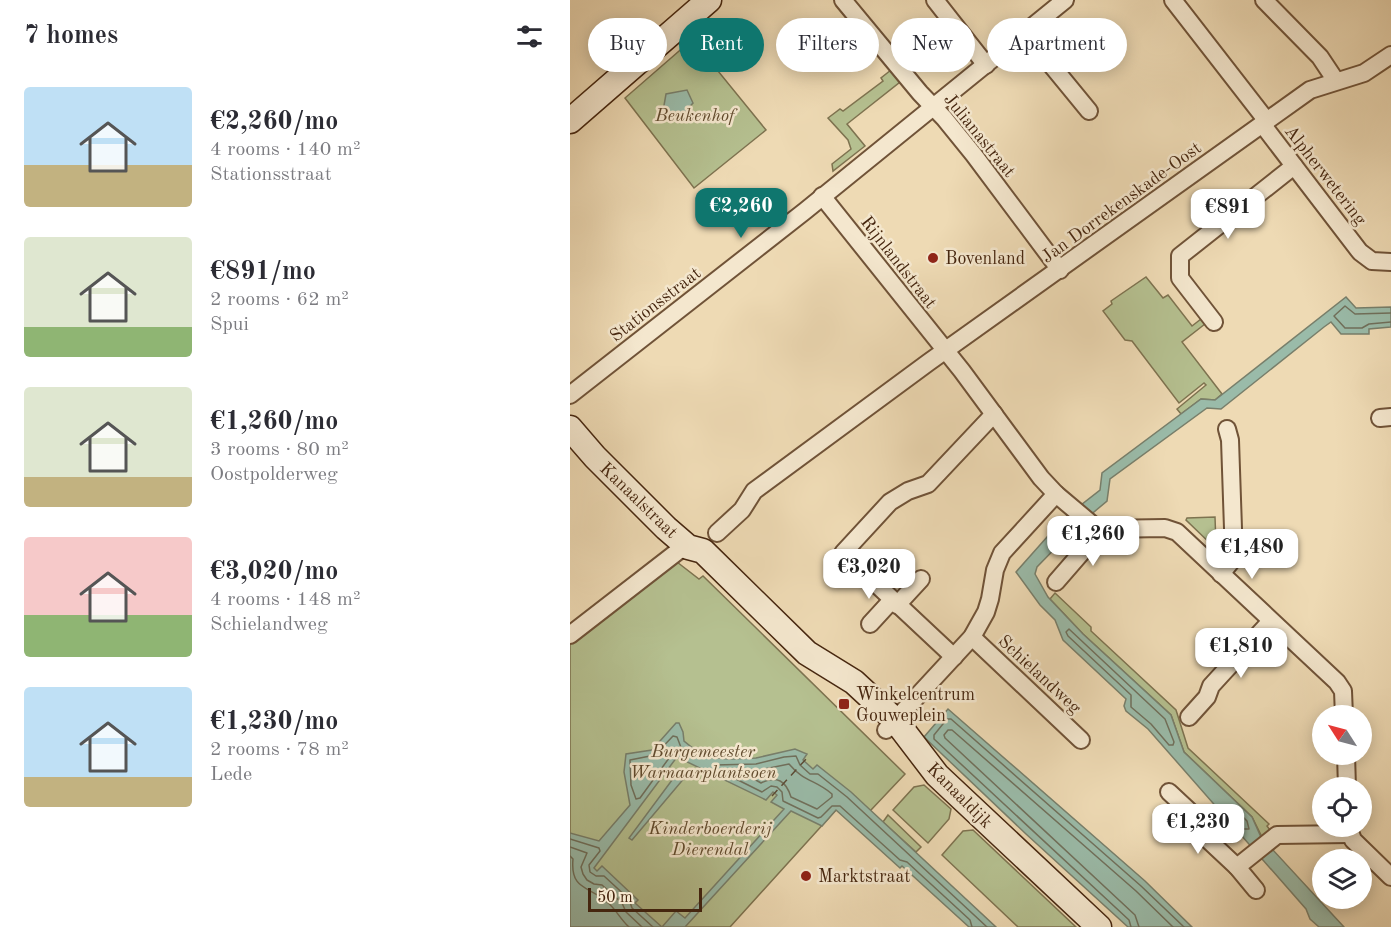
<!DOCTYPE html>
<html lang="en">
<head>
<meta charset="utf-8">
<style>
  :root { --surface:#fff; --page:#f7f7f7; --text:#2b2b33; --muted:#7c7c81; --accent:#0f766e }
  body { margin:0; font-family:"Old Standard TT",serif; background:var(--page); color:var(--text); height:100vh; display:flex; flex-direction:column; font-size:22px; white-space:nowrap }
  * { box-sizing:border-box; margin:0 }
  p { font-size:20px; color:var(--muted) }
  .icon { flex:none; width:33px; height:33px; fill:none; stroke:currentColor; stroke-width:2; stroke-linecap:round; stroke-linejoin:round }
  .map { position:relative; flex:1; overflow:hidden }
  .sheet { display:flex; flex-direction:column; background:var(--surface); width:570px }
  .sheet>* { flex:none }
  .guide { position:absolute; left:18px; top:18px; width:570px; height:54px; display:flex; gap:12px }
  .needle { width:39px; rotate:306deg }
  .buttons { position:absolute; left:742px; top:705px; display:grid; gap:12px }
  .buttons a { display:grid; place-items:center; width:60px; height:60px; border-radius:50%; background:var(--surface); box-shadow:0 3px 15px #0003; font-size:30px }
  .scale { position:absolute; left:18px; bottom:15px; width:114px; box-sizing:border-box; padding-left:6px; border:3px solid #46260f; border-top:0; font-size:16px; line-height:21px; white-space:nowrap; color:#46260f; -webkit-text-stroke:4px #f4e7ce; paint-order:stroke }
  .price { position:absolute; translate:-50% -51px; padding:0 14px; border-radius:12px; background:#fff; color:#222; font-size:20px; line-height:39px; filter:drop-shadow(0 2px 3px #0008) }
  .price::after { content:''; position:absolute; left:50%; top:36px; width:18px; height:14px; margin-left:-9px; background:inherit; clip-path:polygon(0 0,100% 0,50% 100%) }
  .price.selected { background:var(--accent); color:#fff }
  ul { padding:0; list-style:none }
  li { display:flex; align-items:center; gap:18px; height:150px; padding:0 24px }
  li span { display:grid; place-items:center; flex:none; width:168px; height:120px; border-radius:6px; color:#555 }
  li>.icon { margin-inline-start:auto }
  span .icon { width:72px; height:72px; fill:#fffc; stroke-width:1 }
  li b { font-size:26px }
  h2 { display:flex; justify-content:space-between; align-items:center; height:72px; padding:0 24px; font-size:26px }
  .chip { padding:0 21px; border-radius:27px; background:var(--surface); box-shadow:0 3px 15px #0003; font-size:21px; line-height:54px }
  .chip.selected { background:var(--accent); color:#fff }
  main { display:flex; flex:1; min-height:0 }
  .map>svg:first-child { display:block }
  .green { fill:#b5c090; stroke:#7e7350; stroke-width:1.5 }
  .water { fill:#9abba9; stroke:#787f6b; stroke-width:1.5; fill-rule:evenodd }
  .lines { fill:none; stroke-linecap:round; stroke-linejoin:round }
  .shore { stroke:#70705c; stroke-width:1.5 }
  .ferry { stroke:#5b4b36; stroke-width:1.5; stroke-dasharray:8 6; stroke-linecap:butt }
  .minor-casing { stroke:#705338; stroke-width:20 }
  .secondary-casing { stroke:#46260f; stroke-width:27 }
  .minor { stroke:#f4e7ce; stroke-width:16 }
  .secondary { stroke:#f4e7ce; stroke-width:24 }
  .poi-dot { fill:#8f2418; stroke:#f4e7ce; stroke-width:2 }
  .labels { text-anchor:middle; stroke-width:5; stroke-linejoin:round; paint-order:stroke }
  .park-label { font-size:18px; font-style:italic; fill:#624c2f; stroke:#f4e7ce }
  .street-label { font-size:18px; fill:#46260f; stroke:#f4e7ce }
  .poi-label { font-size:18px; fill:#46260f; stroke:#f4e7ce; text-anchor:start }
</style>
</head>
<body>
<main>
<section class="sheet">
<h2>7 homes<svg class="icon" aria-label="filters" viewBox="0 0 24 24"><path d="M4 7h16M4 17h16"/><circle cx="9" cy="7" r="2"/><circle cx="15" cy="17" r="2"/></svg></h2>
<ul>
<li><span style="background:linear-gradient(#bfe0f5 65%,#c2b280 0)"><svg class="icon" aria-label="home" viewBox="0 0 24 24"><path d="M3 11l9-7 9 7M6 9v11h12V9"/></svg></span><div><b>€2,260/mo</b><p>4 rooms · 140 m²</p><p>Stationsstraat</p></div></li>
<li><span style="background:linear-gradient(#dfe7d0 75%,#8fb573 0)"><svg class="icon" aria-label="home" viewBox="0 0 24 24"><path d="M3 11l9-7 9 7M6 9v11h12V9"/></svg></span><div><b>€891/mo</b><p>2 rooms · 62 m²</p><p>Spui</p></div></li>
<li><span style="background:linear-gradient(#dfe7d0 75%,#c2b280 0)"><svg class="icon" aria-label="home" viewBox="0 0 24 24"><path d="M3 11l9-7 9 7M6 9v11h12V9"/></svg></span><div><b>€1,260/mo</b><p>3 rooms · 80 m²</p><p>Oostpolderweg</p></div></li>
<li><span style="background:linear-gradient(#f6c9c9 65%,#8fb573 0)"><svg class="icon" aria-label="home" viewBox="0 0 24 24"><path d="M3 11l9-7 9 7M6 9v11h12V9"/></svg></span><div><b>€3,020/mo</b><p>4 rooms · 148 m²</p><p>Schielandweg</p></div></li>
<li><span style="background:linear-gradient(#bfe0f5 75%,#c2b280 0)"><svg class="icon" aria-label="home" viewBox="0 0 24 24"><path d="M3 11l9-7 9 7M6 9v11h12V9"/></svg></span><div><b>€1,230/mo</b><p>2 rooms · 78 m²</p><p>Lede</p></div></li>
</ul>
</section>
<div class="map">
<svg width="821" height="927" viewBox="0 0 821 927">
  <rect width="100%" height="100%" fill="#eedab4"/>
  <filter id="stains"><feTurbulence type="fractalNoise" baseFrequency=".00333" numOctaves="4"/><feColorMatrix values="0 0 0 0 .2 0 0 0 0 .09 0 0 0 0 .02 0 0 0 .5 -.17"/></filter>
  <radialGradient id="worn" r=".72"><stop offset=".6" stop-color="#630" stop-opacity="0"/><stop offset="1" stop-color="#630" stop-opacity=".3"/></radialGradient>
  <g class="green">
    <path d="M130,33L139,60L196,130L124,188L55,98L116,45L118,47Z"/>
    <path d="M321,70L330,82L277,124L295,146L263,171L262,164L281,149L278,140L258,118L270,109L273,111L313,81L311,78Z"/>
    <path d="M576,277L593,298L598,295L622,326L631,319L635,324L612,342L652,394L645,400L631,399L611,414L607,409L636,385L634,383L609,403L562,341L555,340L533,311L542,304L541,301Z"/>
    <path d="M645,517L646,545L644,547L616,520L617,518Z"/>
    <path d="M107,562L129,579L133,576L335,774L301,810H266L160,927H0V636L99,566Z"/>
    <path d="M485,593L521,627V631L606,710L618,748L699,824L697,826L700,830L693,839L682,817L614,752L601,715L513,634L480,599Z"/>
    <path d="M354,785L381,809L379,819L358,843L323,810L344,787Z"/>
    <path d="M318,815L351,847L346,852L313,822Z"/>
    <path d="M403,830L506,927H448L372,855L393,831Z"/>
  </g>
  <g class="water">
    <path d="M117,90L123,103L114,113L93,111L96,94Z"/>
    <path d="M776,297L786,308L821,307V327L799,329V334H771L761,322L754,327L651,409L637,408L540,479L537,501L505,528L467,567L465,574L478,597L513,634L601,715L614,752L682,817L691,837L774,927H749L740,919L736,909L578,729L556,711L554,706L556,699L493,640L485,620L470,605L446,572L493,519L530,490L532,473L631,399L645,400Z"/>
    <path d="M378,709L575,881L622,927H558L456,834L354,737Z"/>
    <path d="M106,723H109L113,732L114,741L134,757L160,759L186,758L225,749L237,754L233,760L243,769L247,765L281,792L426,927H399L332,866L330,868L266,810L252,826L221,811L115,927H0V833L29,841L60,805L54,772L56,754L82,750ZM107,757L196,800L203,792L207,795L201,802L214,809L115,918L106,911L92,927L65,903L68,900L32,866L27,871L24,868Z"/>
    <path d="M108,772L116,776L62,840L59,838Z"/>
  </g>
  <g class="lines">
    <g class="shore">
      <path d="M821,313L785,314L775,306L764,316L775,328H792L799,324L821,322"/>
      <path d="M499,629L595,719L604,742L603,745H599L581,724L561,707V695L498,636L496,632Z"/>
      <path d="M103,736L107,737L112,750L102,754L70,798L66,799L61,785L60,760L85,755Z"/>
      <path d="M219,764C234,782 246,780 262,794V797L247,809L221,797C216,781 207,775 191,783L179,776L180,772Z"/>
      <path d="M658,806H662L677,821L679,829H674L658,810Z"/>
      <path d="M0,839L29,848L30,851L19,865L20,872L26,876H34L59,899L62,908L83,927"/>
      <path d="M0,847L17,853L11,867L13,874L17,880L24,884L32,885L52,903L56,912L72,927"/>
      <path d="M0,856L3,859C0,891 20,886 37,902C46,909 50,919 59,927"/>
      <path d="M402,927L400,920L337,862L330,860L270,806H262L251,817L248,818L213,801L212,792L207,787L201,786L192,792L146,769L145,765L186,764L214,757L226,756L230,765L240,774H248L277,797L417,927"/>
      <path d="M561,927L559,920L364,739V735L377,719H381L571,886L614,927"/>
      <path d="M569,927L565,915L375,738L374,735L378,730H382L566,891L603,927"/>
    </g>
    <path class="ferry" d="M202,796L237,758"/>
    <defs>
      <g id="minor">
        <path d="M273,0L350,93L374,118L404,155L490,270"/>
        <path d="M365,0L416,65"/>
        <path d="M603,0L697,121"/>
        <path d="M694,0L750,57L766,81"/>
        <path d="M455,33L519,111"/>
        <path d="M692,124L790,252L802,261L821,262"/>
        <path d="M252,196L392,371L471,478L486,494L432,553L425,570L420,599L416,612L402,637L316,730"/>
        <path d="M644,322L610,278V256L724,166"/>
        <path d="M0,395L235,211L495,0"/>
        <path d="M810,418L821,417"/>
        <path d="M486,494L524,526L532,529L595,528L607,532L767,682L773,691L774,716"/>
        <path d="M147,533L172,510L184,491L359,362L740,90L794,73L821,55"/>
        <path d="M651,574L664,558L660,440L657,429"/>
        <path d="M486,582L532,529"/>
        <path d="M327,605L351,579"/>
        <path d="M300,624L322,600"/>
        <path d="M0,635L116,545"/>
        <path d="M402,637L511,740"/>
        <path d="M384,657L273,553L320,502L338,491L358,484L424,414"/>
        <path d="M619,717L637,697L641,686L652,674L701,621"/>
        <path d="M776,754L777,788"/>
        <path d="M599,792L629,820L636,838L667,867L686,890"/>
        <path d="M778,826L783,840L821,877"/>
        <path d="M667,867L707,835L779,834"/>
      </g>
      <g id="secondary">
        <path d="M0,121L139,0"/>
        <path d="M0,428L25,457L96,528L118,547L133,551L237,653L284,682L325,720L367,775L529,927"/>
      </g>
    </defs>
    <use href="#minor" class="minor-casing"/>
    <use href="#secondary" class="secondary-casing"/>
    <use href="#minor" class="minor"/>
    <use href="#secondary" class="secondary"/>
  </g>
  <g class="poi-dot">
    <circle cx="363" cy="258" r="6"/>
    <rect x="268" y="698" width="12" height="12" rx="3"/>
    <circle cx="236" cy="876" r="6"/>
  </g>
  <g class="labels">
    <g class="park-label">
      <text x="125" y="121">Beukenhof</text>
      <text x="133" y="757">Burgemeester<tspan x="133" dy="21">Warnaarplantsoen</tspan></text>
      <text x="140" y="834">Kinderboerderij<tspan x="140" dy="21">Dierendal</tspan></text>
    </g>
    <g class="street-label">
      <text transform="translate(410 135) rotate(51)" y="6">Julianastraat</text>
      <text transform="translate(756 175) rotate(52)" y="6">Alpherwetering</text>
      <text transform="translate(551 202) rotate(-36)" y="6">Jan Dorrekenskade-Oost</text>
      <text transform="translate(329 262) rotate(52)" y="6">Rijnlandstraat</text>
      <text transform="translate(85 304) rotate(-38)" y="6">Stationsstraat</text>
      <text transform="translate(69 500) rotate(44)" y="6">Kanaalstraat</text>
      <text transform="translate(470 674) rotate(43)" y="6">Schielandweg</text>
      <text transform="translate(390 795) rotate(45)" y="6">Kanaaldijk</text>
    </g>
    <g class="poi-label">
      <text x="375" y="264">Bovenland</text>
      <text x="286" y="700">Winkelcentrum<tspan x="286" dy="21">Gouweplein</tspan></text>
      <text x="248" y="882">Marktstraat</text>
    </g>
  </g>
  <rect width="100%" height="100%" filter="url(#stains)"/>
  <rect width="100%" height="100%" fill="url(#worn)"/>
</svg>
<div class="buttons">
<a><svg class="needle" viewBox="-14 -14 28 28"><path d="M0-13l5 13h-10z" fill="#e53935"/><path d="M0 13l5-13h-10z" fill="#7c7c81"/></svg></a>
<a><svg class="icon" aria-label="locate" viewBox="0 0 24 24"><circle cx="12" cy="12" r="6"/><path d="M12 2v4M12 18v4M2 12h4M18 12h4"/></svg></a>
<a><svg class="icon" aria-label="layers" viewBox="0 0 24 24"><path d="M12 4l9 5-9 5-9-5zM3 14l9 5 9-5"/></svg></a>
</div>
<div class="scale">50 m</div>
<b class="price selected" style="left:171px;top:239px">€2,260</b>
<b class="price" style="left:658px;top:240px">€891</b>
<b class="price" style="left:523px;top:567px">€1,260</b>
<b class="price" style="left:682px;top:580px">€1,480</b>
<b class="price" style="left:299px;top:600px">€3,020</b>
<b class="price" style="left:671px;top:679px">€1,810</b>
<b class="price" style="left:628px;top:855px">€1,230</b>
<div class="guide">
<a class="chip">Buy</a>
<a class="chip selected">Rent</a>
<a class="chip">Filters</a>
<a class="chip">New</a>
<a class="chip">Apartment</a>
</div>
</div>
</main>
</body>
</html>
